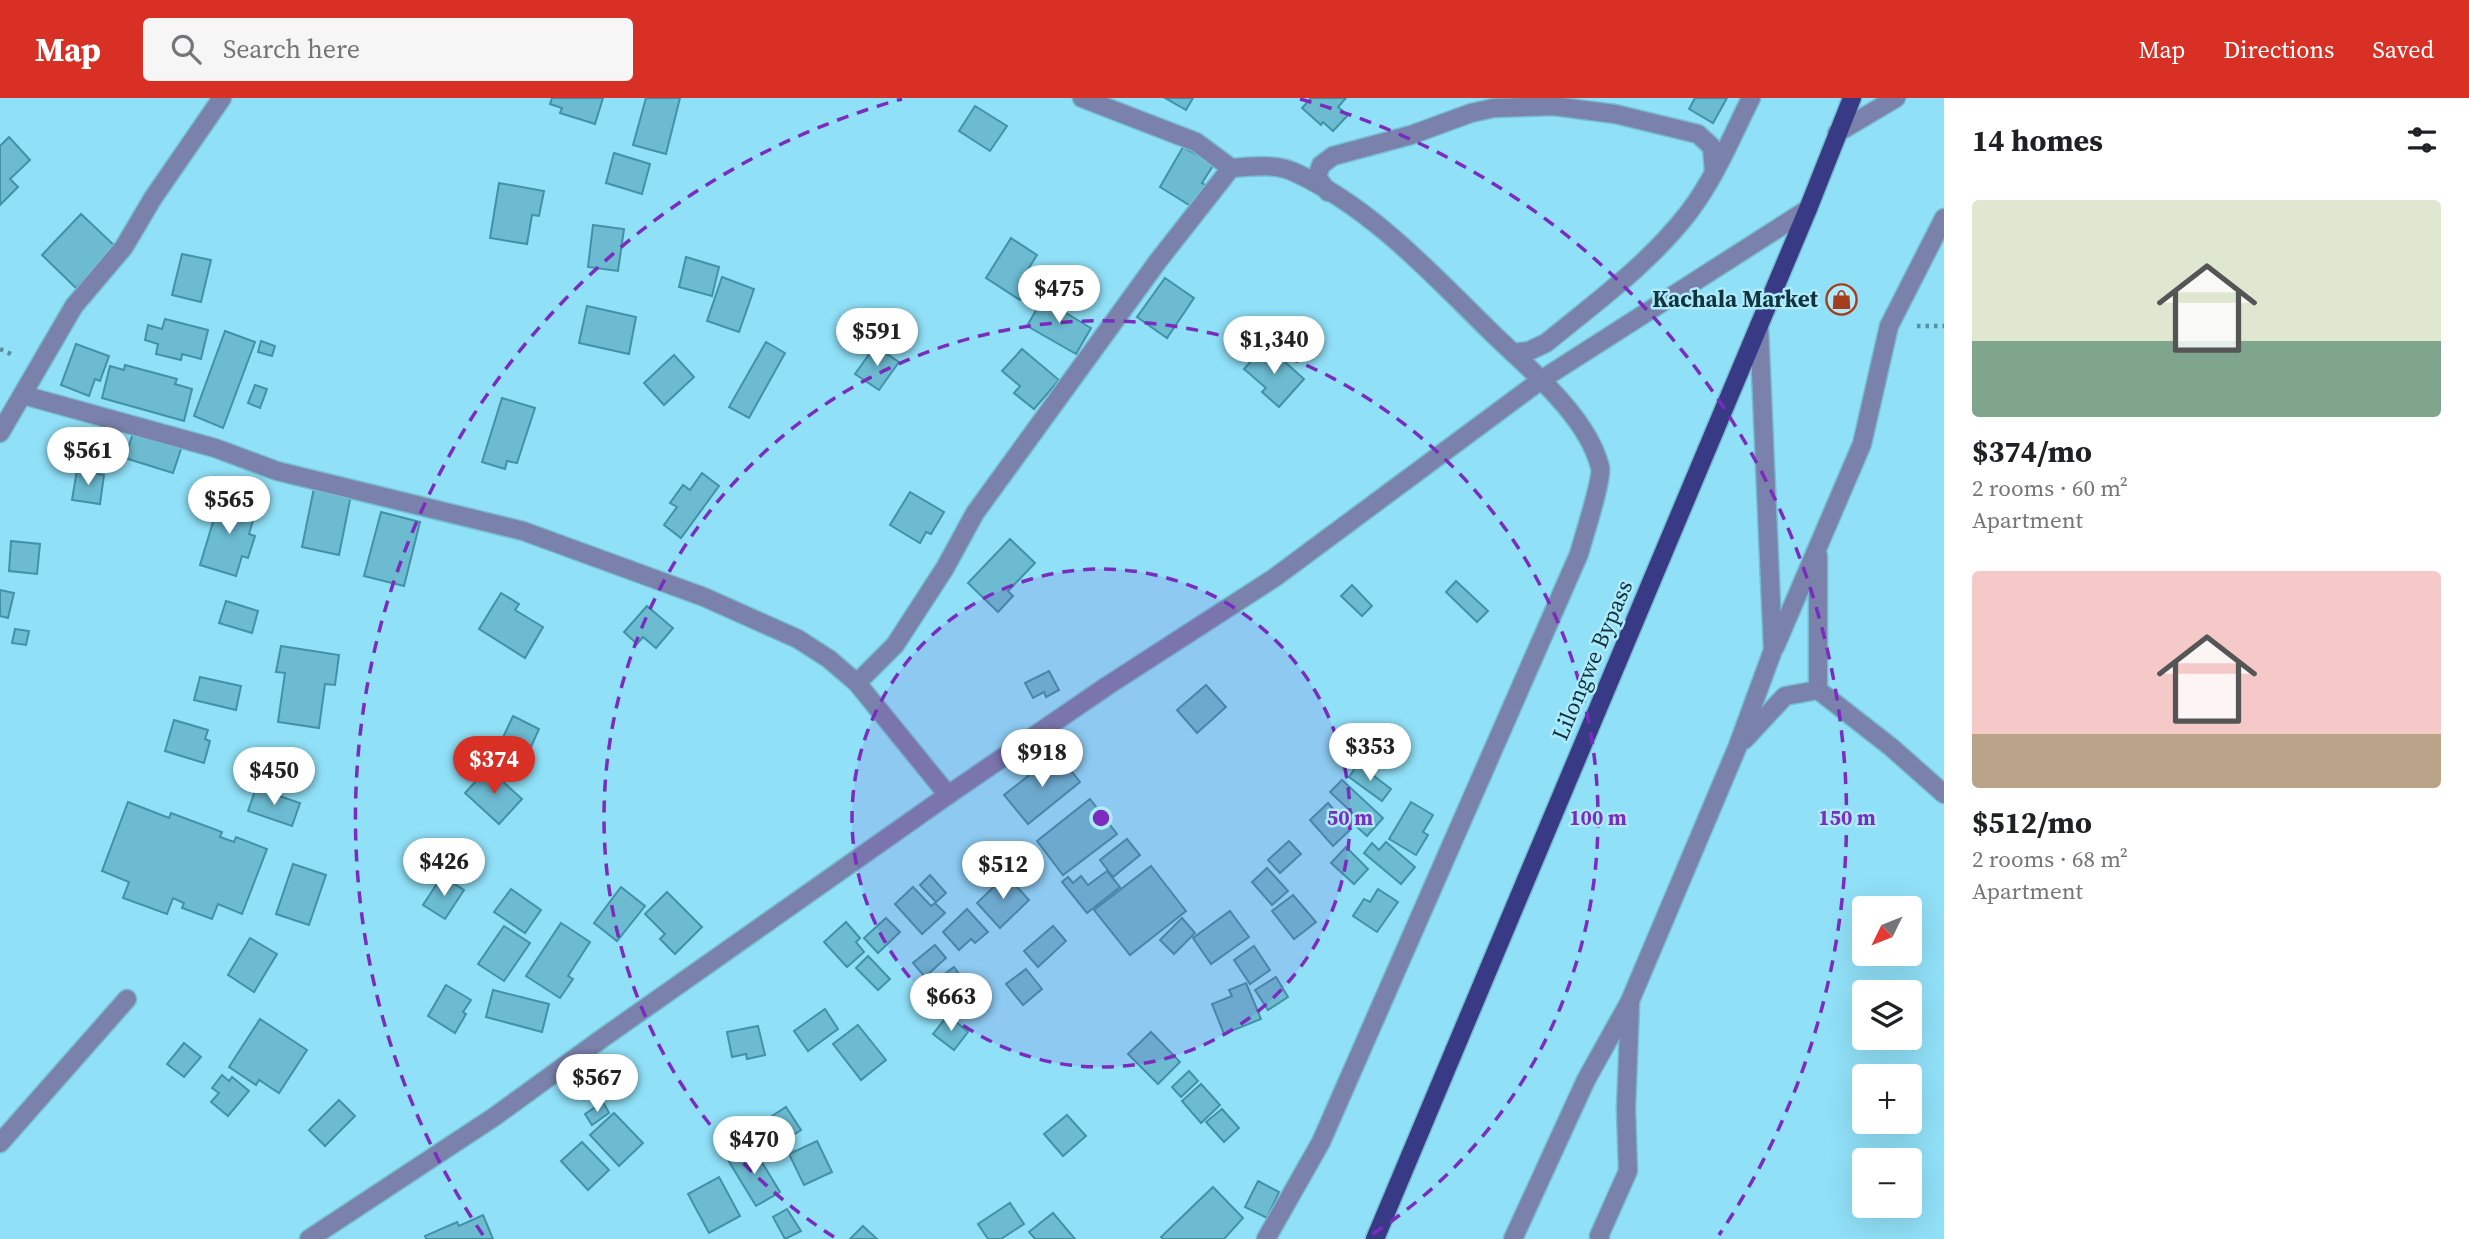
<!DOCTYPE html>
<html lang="en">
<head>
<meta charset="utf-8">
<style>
  :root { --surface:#fff; --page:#f6f6f6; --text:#202124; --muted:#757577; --accent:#d93025 }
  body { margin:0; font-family:"Source Serif 4",serif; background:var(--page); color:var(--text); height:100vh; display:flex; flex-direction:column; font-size:26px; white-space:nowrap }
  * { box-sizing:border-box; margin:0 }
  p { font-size:23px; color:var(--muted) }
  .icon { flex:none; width:38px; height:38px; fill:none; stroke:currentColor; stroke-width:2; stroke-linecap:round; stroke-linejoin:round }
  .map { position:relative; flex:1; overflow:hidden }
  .sheet { display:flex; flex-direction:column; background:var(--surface); width:525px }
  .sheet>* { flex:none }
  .needle { width:46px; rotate:227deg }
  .buttons { position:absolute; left:1852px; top:798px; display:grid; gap:14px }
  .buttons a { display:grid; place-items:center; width:70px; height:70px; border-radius:7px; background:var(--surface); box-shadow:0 7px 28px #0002; font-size:35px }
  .price { position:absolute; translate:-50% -60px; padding:0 16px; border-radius:24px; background:#fff; color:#222; font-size:23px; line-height:46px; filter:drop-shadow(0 2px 4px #0008) }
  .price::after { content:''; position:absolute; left:50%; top:42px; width:21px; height:16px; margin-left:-10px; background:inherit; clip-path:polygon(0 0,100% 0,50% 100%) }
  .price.active { background:var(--accent); color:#fff }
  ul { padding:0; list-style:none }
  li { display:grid; align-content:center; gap:14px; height:371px; padding:0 28px }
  li span { display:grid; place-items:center; height:217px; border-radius:7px; color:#555 }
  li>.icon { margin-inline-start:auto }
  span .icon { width:126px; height:126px; fill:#fffc; stroke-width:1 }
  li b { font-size:30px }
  h2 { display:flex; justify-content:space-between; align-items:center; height:84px; padding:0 28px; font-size:30px }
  header { display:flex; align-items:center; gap:42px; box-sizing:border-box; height:98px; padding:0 35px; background:var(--accent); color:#fff }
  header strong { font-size:33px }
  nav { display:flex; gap:38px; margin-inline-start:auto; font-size:24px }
  .search { width:490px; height:63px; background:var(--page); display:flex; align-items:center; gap:18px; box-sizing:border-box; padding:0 24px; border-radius:7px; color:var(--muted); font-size:26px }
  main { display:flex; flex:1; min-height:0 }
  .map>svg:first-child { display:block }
  .building { fill:#6cbbd1; stroke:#4192a7; stroke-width:2 }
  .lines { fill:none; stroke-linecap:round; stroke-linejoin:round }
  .minor-casing { stroke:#77bdd2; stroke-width:21 }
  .major-casing { stroke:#77bdd2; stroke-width:21 }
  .path { stroke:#5690a1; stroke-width:4.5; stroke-dasharray:3.5 5; stroke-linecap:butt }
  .minor { stroke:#7a81ab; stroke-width:18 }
  .major { stroke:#383a85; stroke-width:18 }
  .ring { fill:none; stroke:#7b2cbf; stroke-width:3.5; stroke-dasharray:12 9 }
  .labels { text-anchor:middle; stroke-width:5; stroke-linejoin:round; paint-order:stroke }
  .poi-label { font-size:23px; font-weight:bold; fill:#11333c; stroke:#adebfd; text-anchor:end }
  .street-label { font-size:23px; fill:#11333c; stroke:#adebfd }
  .centre { fill:#7b2cbf; stroke:#adebfd; stroke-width:3.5 }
  .ring-label { font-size:21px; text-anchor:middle; font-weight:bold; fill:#7b2cbf; stroke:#adebfd; stroke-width:5; stroke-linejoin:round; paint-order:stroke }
</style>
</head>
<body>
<header>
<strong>Map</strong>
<div class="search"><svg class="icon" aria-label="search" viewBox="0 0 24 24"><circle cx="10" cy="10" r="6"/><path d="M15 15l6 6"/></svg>Search here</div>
<nav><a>Map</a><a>Directions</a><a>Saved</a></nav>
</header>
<main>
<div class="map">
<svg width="1944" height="1141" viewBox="0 0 1944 1141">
  <rect width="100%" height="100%" fill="#90e0f7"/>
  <g class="building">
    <path d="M552,0H603L595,26L560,15L562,10L550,6Z"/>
    <path d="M646,0H680L666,56L633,47Z"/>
    <path d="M1165,0H1193L1186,12Z"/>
    <path d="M1311,0H1346L1338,9L1348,17L1333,33L1323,24L1321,27L1302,10Z"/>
    <path d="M1695,0H1727L1713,25L1689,11Z"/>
    <path d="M975,8L1007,28L990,53L959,33Z"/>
    <path d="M9,39L30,62L10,81L18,89L0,107V48Z"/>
    <path d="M1183,49L1214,66L1202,85L1207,88L1194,110L1160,89Z"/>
    <path d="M614,55L650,66L642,96L606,85Z"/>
    <path d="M499,85L544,93L539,118L532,117L527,146L490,140Z"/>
    <path d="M81,116L116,149L76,190L42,157Z"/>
    <path d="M593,127L624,131L618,173L588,169Z"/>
    <path d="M1011,140L1037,157L1025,176L1033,180L1020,202L986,180Z"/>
    <path d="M182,156L211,162L201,204L172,197Z"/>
    <path d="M686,159L719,169L712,198L679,189Z"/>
    <path d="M722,179L754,191L739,234L707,223Z"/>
    <path d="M1165,180L1194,200L1167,240L1137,219Z"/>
    <path d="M1046,195L1065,206L1061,212L1091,230L1076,256L1027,228Z"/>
    <path d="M587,208L636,219L629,256L579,245Z"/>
    <path d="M165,221L208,232L201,261L182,256L181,262L156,256L158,246L145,242L148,227L162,231Z"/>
    <path d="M225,233L255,244L223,330L194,318Z"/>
    <path d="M261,243L275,248L272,258L258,254Z"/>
    <path d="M766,244L785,255L749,320L729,309Z"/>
    <path d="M76,246L109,258L100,283L95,281L89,298L61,287Z"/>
    <path d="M1266,247L1304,281L1279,309L1262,294L1266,290L1244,271Z"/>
    <path d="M875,248L899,264L879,292L855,276Z"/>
    <path d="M1022,251L1059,282L1034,311L1014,295L1020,288L1002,273Z"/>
    <path d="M674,257L694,279L664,307L644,285Z"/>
    <path d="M125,267L177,281L175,286L192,291L184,323L102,300L110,268L124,272Z"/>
    <path d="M255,287L267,291L260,310L248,305Z"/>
    <path d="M502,300L535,310L517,365L507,363L505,371L482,364Z"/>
    <path d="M134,332L182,348L173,375L125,360Z"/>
    <path d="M77,372L104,377L100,406L72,402Z"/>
    <path d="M702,375L719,388L681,440L664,427L677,409L670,405L683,387L690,392Z"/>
    <path d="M314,390L351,397L339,457L302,449Z"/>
    <path d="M222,394L248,403L244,416L254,419L249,436L255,438L248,460L242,458L236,478L200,467Z"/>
    <path d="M910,394L944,414L931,436L926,434L920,445L890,427Z"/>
    <path d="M381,414L420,424L404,488L364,478Z"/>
    <path d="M1010,441L1035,465L1008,493L1013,498L998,514L968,485Z"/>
    <path d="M11,443L40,446L37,476L9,473Z"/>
    <path d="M1456,483L1488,513L1477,524L1446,494Z"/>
    <path d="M1352,487L1372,508L1362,518L1341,498Z"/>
    <path d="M0,492L14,495L8,520L0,518Z"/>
    <path d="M501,495L519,506L515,512L543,529L525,560L479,531Z"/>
    <path d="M226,503L258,513L252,535L219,525Z"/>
    <path d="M647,508L673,530L656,550L643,539L637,546L624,534Z"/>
    <path d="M15,531L29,533L26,547L12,545Z"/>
    <path d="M281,548L339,557L335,587L325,586L319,630L278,624L285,575L276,574Z"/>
    <path d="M1049,573L1059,592L1046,599L1044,594L1033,600L1025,585Z"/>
    <path d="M200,579L241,588L236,612L194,602Z"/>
    <path d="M1206,587L1226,609L1197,635L1177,612Z"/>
    <path d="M513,618L539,631L526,660L499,648Z"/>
    <path d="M174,622L208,632L205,641L210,643L204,665L165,653Z"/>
    <path d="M1379,644L1394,658L1385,667L1370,653Z"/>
    <path d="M1057,655L1080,684L1028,726L1004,697Z"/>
    <path d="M1358,666L1391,691L1382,703L1349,679Z"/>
    <path d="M488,670L522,701L499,726L465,695Z"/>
    <path d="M1342,682L1383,720L1367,738L1357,729L1362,724L1330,694Z"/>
    <path d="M256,690L300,705L292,728L248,713Z"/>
    <path d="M1090,701L1117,736L1063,777L1037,743Z"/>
    <path d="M128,704L169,720L171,715L222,734L220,739L234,744L236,739L267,751L242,816L218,806L212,821L182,810L184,805L173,800L167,816L123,800L129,784L102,773Z"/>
    <path d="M1411,704L1433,717L1423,734L1428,737L1416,757L1389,741Z"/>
    <path d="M1328,705L1351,731L1333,748L1310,722Z"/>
    <path d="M1127,741L1140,757L1113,779L1100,762Z"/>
    <path d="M1289,743L1301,756L1280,775L1268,762Z"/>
    <path d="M1386,744L1415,769L1401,786L1364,755L1372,745L1379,752Z"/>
    <path d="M1346,749L1368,771L1354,786L1331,765Z"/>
    <path d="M293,766L326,777L309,827L276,816Z"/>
    <path d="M1151,768L1186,813L1130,857L1094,812Z"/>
    <path d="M1267,770L1288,793L1272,807L1252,784Z"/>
    <path d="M1107,773L1120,789L1087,815L1062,784L1068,779L1073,785L1081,778L1088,787Z"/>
    <path d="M930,777L946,795L936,804L920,787Z"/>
    <path d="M1006,777L1029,802L1000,830L977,805Z"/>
    <path d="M442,778L464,792L445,821L423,807Z"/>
    <path d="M621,789L645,808L617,843L594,825Z"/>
    <path d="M913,789L931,808L935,805L945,815L922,836L895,806Z"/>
    <path d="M511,791L541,812L525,835L494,814Z"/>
    <path d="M1378,791L1398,804L1377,834L1353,818L1364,801L1370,804Z"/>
    <path d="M667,794L702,829L675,856L660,841L665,836L645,816Z"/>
    <path d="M1293,797L1316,824L1294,841L1272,813Z"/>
    <path d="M967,811L988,834L975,845L971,841L959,852L943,834Z"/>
    <path d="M1230,813L1249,839L1211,866L1193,840Z"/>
    <path d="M886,820L900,834L878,855L864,840Z"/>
    <path d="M1182,820L1195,835L1174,856L1160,842Z"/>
    <path d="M846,824L860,840L856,844L864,854L847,869L824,844Z"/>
    <path d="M561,825L590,844L568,878L573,881L560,900L526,878Z"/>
    <path d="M504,828L530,845L504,883L478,866Z"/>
    <path d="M1053,828L1066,843L1038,869L1024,853Z"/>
    <path d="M250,840L277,856L254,894L228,877Z"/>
    <path d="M935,847L946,860L925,879L913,865Z"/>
    <path d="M1254,848L1270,872L1250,886L1234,862Z"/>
    <path d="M868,858L890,881L878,892L856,870Z"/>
    <path d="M954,869L972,894L946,912L929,888Z"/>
    <path d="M1026,871L1042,891L1023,907L1006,886Z"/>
    <path d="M1276,879L1288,899L1268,912L1255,892Z"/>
    <path d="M1246,885L1261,921L1224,936L1212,906L1232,898L1229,892Z"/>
    <path d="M446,887L471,902L463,914L466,916L455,935L428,918Z"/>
    <path d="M493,892L549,906L542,934L486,919Z"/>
    <path d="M825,911L838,931L808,953L794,933Z"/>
    <path d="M948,917L968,934L954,952L933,936Z"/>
    <path d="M260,921L307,952L279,995L259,982L256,987L229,969Z"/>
    <path d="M858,927L886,962L861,982L833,946Z"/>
    <path d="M758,928L765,957L747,961L746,956L732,959L727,934Z"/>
    <path d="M1151,934L1180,964L1158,986L1128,956Z"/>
    <path d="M184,945L201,959L184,979L167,966Z"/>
    <path d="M1189,973L1198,983L1181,999L1172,989Z"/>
    <path d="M222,977L229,983L232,979L249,993L228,1018L211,1004L219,995L212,990Z"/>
    <path d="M1201,986L1220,1007L1201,1025L1182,1003Z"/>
    <path d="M339,1002L355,1018L325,1048L309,1032Z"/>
    <path d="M603,1004L609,1015L592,1027L585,1016Z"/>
    <path d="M786,1009L801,1032L784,1043L769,1020Z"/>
    <path d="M1222,1011L1239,1030L1224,1044L1206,1024Z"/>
    <path d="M614,1015L643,1045L619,1068L590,1037Z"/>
    <path d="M1067,1017L1086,1038L1063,1058L1044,1036Z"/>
    <path d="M817,1043L832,1074L804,1087L789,1056Z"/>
    <path d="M582,1044L609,1072L588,1092L561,1063Z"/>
    <path d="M752,1048L780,1094L756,1108L728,1062Z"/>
    <path d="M719,1079L740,1118L709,1135L688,1096Z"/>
    <path d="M1258,1083L1279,1094L1267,1120L1245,1109Z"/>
    <path d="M1213,1089L1243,1120L1224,1141H1163L1161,1139Z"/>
    <path d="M1010,1105L1024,1126L1001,1141H988L978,1126Z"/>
    <path d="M787,1111L801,1133L785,1141L773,1119Z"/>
    <path d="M1053,1115L1075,1141H1035L1029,1134Z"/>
    <path d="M483,1117L493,1141H426L425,1138L457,1124L459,1128Z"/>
    <path d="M863,1128L877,1141H850Z"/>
  </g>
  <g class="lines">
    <defs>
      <g id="minor">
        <path d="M1082,0L1196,44L1231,70C1251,69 1275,65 1294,74C1371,109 1432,176 1491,234C1528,270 1587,317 1600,369C1603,380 1583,441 1579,456L1321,1044L1266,1141"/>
        <path d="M1837,35L1896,0"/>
        <path d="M1328,94L1317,79L1321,67L1333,58L1411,37L1471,15L1494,10L1553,8L1615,16L1698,36L1712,49L1714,74"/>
        <path d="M1513,255L1529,253L1546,245C1596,204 1649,166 1689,114C1715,80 1732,38 1751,0"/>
        <path d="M23,297L215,350L277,373L523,433L704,499L798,541L829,561L857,585L948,697"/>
        <path d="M0,335L74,208L124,149L153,100L222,0"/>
        <path d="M1775,549L1862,346L1889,228L1944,120"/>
        <path d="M857,585L895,547L945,470L975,415L1158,163L1231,70"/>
        <path d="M1818,592V458"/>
        <path d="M1744,642L1785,598L1818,592L1891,649L1944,696"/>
        <path d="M0,1045L127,901"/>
        <path d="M309,1141L494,1019L600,942L948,697L1107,588L1274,480L1541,282L1808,111"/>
        <path d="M1513,1141L1586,982L1630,903L1737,650L1773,552L1759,228"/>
        <path d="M1600,1141L1599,1138L1628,1073L1626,1011L1630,906"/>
      </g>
      <path id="major" d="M1375,1141L1808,111L1852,0"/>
    </defs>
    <use href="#minor" class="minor-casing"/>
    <use href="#major" class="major-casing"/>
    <g class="path">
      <path d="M1917,228H1944"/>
      <path d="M0,251L15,258"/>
    </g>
    <use href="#minor" class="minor"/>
    <use href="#major" class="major"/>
  </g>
  <circle cx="1101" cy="720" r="249" fill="#7b2cbf" fill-opacity=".12"/>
  <g class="ring">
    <circle cx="1101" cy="720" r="249"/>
    <path d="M834 1139A497 497 0 1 1 1368 1139"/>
    <path d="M483 1137A746 746 0 0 1 902 1M1300 1A746 746 0 0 1 1719 1137"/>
  </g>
  <defs>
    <symbol id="shop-ring" viewBox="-11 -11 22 22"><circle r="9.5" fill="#adebfd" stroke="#a53e1c" stroke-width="1.5"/><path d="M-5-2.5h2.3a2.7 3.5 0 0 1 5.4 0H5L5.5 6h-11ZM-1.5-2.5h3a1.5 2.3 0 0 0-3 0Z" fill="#a53e1c"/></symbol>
  </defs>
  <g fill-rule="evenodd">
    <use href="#shop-ring" x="1824" y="184" width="35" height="35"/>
  </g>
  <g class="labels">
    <g class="poi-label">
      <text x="1818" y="209">Kachala Market</text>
    </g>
    <g class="street-label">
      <text transform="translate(1592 562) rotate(-67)" y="8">Lilongwe Bypass</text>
    </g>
  </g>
  <circle cx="1101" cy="720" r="10" class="centre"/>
  <g class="ring-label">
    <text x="1350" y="727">50 m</text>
    <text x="1598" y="727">100 m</text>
    <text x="1847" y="727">150 m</text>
  </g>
</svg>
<div class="buttons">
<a><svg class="needle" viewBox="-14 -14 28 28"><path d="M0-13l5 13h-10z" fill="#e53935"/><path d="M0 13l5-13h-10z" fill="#757577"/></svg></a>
<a><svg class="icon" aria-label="layers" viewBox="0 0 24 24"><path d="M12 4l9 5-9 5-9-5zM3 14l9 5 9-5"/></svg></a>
<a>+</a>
<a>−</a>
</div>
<b class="price" style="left:1059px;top:227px">$475</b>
<b class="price" style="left:877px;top:270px">$591</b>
<b class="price" style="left:1274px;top:278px">$1,340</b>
<b class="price" style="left:88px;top:389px">$561</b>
<b class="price" style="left:229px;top:438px">$565</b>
<b class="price" style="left:1370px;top:685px">$353</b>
<b class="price" style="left:1042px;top:691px">$918</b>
<b class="price active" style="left:494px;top:698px">$374</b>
<b class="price" style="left:274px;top:709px">$450</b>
<b class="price" style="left:444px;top:800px">$426</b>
<b class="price" style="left:1003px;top:803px">$512</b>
<b class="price" style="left:951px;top:935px">$663</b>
<b class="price" style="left:597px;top:1016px">$567</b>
<b class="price" style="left:754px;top:1078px">$470</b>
</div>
<section class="sheet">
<h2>14 homes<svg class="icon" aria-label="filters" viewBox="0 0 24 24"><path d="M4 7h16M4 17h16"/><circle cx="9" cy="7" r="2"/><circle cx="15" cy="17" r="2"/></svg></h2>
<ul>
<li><span style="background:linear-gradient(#dfe7d0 65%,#7fa58c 0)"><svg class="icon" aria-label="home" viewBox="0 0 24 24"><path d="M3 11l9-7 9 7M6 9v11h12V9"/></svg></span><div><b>$374/mo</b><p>2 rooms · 60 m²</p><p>Apartment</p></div></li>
<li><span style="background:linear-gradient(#f6c9c9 75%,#b9a48a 0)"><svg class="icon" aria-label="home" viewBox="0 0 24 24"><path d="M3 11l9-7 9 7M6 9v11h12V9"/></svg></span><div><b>$512/mo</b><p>2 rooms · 68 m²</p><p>Apartment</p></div></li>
</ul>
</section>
</main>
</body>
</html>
